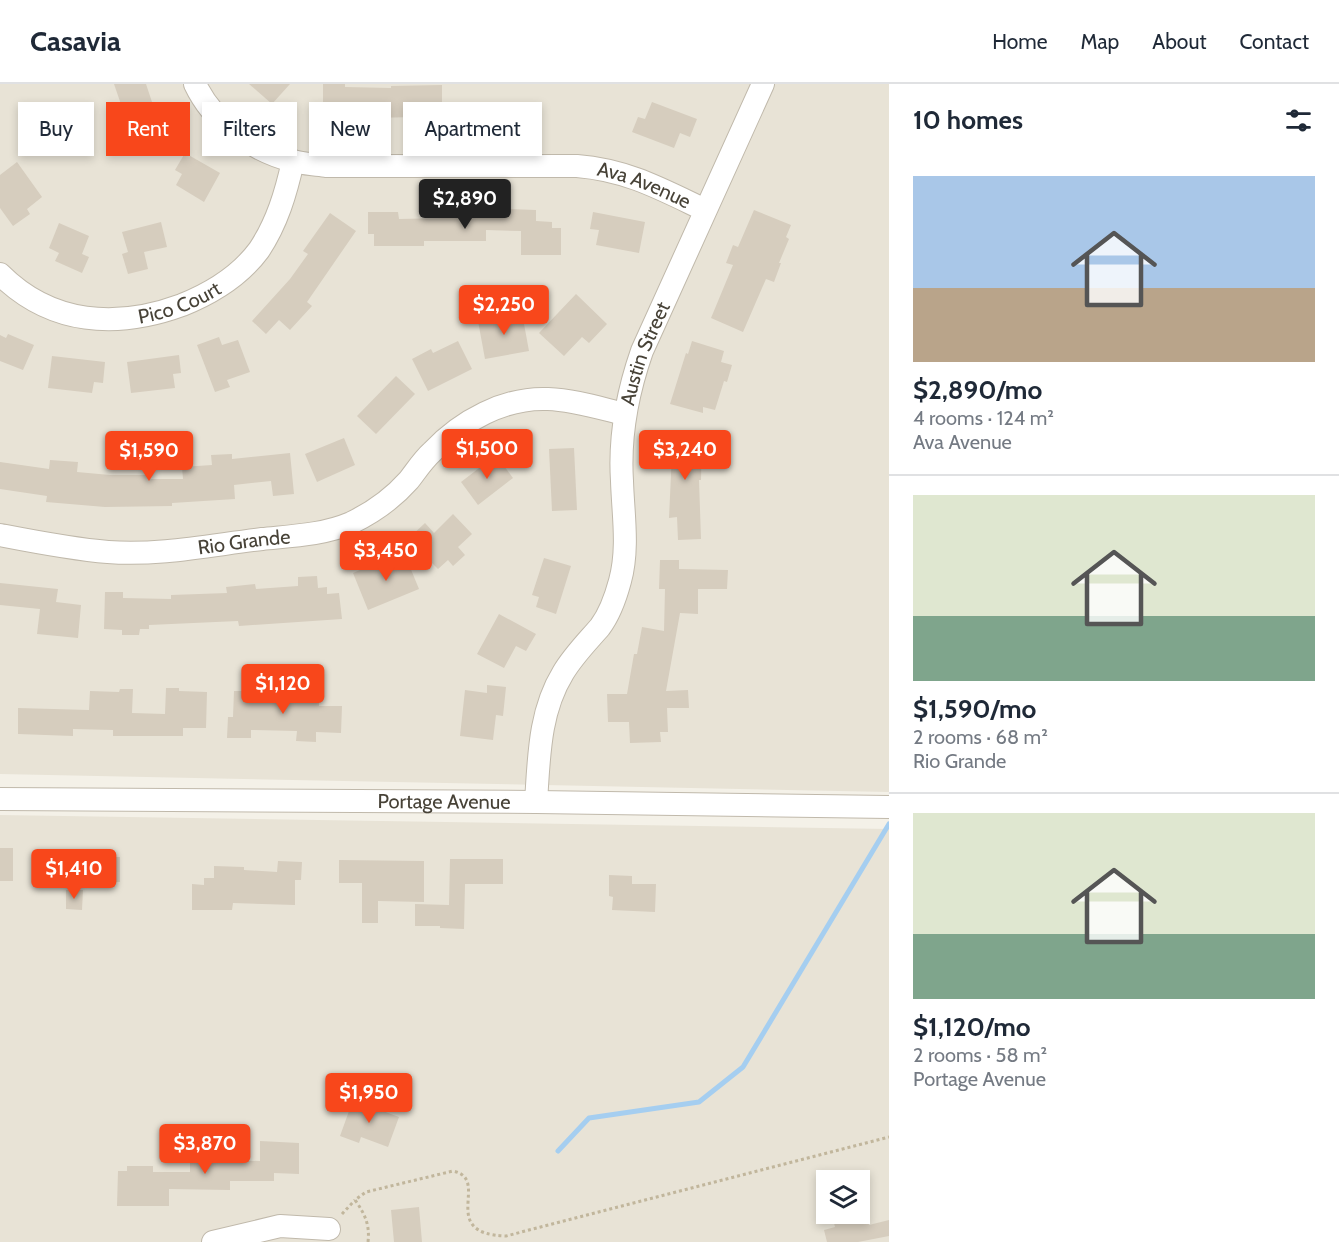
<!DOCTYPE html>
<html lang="en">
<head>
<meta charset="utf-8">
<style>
  :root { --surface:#fff; --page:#f6f6f7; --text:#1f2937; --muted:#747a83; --line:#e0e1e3; --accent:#f8471b }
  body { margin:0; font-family:Cabin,sans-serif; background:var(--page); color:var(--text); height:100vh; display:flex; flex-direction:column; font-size:22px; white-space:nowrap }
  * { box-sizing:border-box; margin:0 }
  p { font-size:20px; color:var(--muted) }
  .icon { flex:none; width:33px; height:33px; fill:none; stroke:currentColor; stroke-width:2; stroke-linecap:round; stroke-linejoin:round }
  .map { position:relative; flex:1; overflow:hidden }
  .drawer { display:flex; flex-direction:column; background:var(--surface); width:450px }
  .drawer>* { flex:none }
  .hud { position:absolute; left:18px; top:18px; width:570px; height:54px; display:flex; gap:12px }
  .controls { position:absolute; left:816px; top:1086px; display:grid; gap:12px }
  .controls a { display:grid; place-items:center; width:54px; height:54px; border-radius:0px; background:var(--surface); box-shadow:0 3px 9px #0003; font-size:30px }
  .price { position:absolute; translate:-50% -51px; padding:0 14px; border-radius:6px; background:var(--accent); color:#fff; font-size:20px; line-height:39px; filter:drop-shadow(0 2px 3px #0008) }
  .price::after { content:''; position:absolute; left:50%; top:36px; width:18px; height:14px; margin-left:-9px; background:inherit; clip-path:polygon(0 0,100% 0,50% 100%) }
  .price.active { background:#222; color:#fff }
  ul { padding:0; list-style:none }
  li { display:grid; align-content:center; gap:12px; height:318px; padding:0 24px }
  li+li { border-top:2px solid var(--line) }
  li span { display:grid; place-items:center; height:186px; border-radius:0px; color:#555 }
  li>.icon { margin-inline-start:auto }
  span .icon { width:108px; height:108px; fill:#fffc; stroke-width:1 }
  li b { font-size:26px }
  h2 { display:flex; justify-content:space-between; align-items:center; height:72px; padding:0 24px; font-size:26px }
  .pill { padding:0 21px; border-radius:0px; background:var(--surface); box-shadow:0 3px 9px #0003; font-size:21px; line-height:54px }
  .pill.active { background:var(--accent); color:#fff }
  header { display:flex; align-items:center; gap:36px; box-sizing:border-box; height:84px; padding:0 30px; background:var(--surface); border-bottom:2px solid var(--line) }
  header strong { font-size:28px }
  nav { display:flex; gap:33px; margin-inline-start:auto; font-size:21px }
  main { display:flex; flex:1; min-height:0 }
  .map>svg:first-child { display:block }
  .residential { fill:#e8e3d6; fill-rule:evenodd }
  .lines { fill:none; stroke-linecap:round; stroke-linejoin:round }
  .stream { stroke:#a5cef0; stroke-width:5 }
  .building { fill:#d6cdbe }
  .minor-casing { stroke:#c0b9ab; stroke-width:24 }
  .path { stroke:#c1b69c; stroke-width:3; stroke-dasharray:3 3; stroke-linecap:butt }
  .minor { stroke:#fff; stroke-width:22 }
  .labels { text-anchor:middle; stroke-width:6; stroke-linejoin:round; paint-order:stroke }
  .street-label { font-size:20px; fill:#474237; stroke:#fff }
</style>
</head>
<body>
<header>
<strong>Casavia</strong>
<nav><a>Home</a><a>Map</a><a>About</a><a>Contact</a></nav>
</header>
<main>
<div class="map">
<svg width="889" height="1158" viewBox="0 0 889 1158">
  <rect width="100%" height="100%" fill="#f4f1e8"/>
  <g class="residential">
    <path d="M0,0H889V708L0,690Z"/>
    <path d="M0,731L889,745V1158H0ZM826,1096H860V1130H826Z"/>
  </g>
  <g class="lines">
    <path class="stream" d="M558,1067L589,1034L699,1018L743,983L889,740"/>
  </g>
  <g class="building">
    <path d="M114,0H146L157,33L142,37L139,28L125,32Z"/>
    <path d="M249,0H290L272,20Z"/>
    <path d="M323,0H345V3L391,4V2L442,1V37L415,38V33L372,34V37L313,36L314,18H323Z"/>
    <path d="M652,18L697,35L690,53L680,49L674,64L632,48L638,33L645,35Z"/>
    <path d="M185,69L220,89L204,118L176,101L182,90L175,86Z"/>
    <path d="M17,78L42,113L27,125L30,130L13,142L0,124V91Z"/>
    <path d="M445,122H462L461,130L507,131V125L536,126V137L552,138V144H561V171H521V147L486,146V157H424V162H374V150H368V128H398L399,135L445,134Z"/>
    <path d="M754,126L791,141L786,153L789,155L779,179H781L774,198L766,195L743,248L711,234L733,181L726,179L733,161L738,163Z"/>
    <path d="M593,128L645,138L639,169L596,161L599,146L590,145Z"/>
    <path d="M330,129L356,147L307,218L312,222L290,246L279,236L266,250L252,237L290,195L308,170L303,167Z"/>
    <path d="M161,138L167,163L144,168L148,185L128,190L122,170L128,168L122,148Z"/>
    <path d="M59,139L89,152L82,170L89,173L82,189L55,177L59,169L49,164Z"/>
    <path d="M576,210L607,240L589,259L582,253L564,272L539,249Z"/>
    <path d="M522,229L529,267L485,275L478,237Z"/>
    <path d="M8,250L34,261L23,286L0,277V251L6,254Z"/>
    <path d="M219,253L222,261L238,256L250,288L227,296L230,303L215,308L197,261Z"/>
    <path d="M458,257L472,285L428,307L412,275L431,265L433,269Z"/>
    <path d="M692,257L724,267L721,278L732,281L727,298L724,297L715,326L703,323V329L670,320L686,269L688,270Z"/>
    <path d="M179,271L181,289L173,290L175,304L131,309L127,278Z"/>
    <path d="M52,272L105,278L103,299L94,298L92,309L48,304Z"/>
    <path d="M396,292L415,310L376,350L357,332Z"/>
    <path d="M661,347L702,349L701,396H699L701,455L678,456L677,433L669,434L672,369H660Z"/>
    <path d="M344,354L355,381L317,398L305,370Z"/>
    <path d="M574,364L577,426L552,427L549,365Z"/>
    <path d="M290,369L294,410L273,412L271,397L234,401L235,415L172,419V422L105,423L46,418L47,412L0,405V378L49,385L50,376L78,378L77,388L110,391H148V395H183L182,383L212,381L211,371L232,370V375Z"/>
    <path d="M496,371L513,394L478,421L461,398Z"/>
    <path d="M453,430L472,450L458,463L465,471L453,482L448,476L438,485L408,455L425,439L434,449Z"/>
    <path d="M405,471L419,505L368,526L353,489L379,478L380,482Z"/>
    <path d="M544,474L571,482L556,530L536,523L539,513L532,511Z"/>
    <path d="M660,476H679V485L728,486L727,505H698V530L680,529L666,607L688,606L689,624H667L668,648H660L661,658L630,659L629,638H608L607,610H627L634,570H637L642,543L664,547L665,505H659Z"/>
    <path d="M317,492L318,504L327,503V510L339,509L342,535L239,542L238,537L149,541V545H140L139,551H122V546L104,545L105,508H123V514L171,515V511L227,509L226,503L255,500L256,505L298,502V493Z"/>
    <path d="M0,499L58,505L56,518L81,521L78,554L37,550L40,525L0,521Z"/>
    <path d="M499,530L536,550L526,567L516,562L504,584L477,570Z"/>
    <path d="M487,601L506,603L503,632L496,631L493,656L460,652L465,606L487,609Z"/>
    <path d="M166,604H179V607L207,608L206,644H183V652H113V646L73,645V652L18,650V624L89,626L90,607L119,608L120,605H133L132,629L165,630Z"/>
    <path d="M234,607H247V610H319V622H342L341,649L316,648V658L296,657L297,647L251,646V654H227L228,633H233Z"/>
    <rect x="0" y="764" width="13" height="33"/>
    <rect x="99" y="773" width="21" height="25"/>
    <path d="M450,775H503V800H465L464,845L440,844V842H415V820L449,821Z"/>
    <path d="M339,776L424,777V818L378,817V839H362V799H339Z"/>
    <path d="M278,777L302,778L301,796H295V821L233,819L232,826H192V800L204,801V794H214V782L244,783V786L277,788Z"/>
    <path d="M609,791L632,792V800H656L655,828L612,826L613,813L609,812Z"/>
    <path d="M66,806H83L82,826L66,825Z"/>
    <path d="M353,1016L399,1033L388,1063L361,1053L359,1059L340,1052Z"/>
    <path d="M260,1057L299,1059V1090L274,1089V1097H230V1106L169,1105V1122H117L118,1087H127V1082H153V1088H190V1075L260,1077Z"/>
    <path d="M419,1123L422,1158H394L391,1126Z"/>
    <path d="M847,1132L848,1140L868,1135L869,1141L889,1136V1152L858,1158H827L824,1146L835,1143L833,1135Z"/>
  </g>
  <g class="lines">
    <defs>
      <g id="minor">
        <path id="s1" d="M195,0C213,38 252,67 293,77C303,80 315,80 326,82H577C627,86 661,105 705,126"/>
        <path id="s2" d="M0,190C51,241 117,245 182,221C212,209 239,193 259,166C277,139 286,109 293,77"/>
        <path id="s3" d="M0,451C36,458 71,465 108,468C159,472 211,461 262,455C291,452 323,451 351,439C372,429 393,414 409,396C416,387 423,376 432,368C461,337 505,313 548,315C574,316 599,324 624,330"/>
        <path id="s4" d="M0,715L536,718L889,723"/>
        <path id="s5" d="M536,718C539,674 539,628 563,589C573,572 587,558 600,543C609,531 616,512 620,497C629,464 623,430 622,397C619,351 627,310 642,267L763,0"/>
        <path d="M213,1158L280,1142L329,1145"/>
      </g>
    </defs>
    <use href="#minor" class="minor-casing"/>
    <g class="path">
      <path d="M342,1130L355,1116"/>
      <path d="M368,1158C370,1141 365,1130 355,1116L366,1108L453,1087C492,1095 436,1150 506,1152L889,1053"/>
    </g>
    <use href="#minor" class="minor"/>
  </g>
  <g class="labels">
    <g class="street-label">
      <text dy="7" stroke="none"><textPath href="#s1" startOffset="483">Ava Avenue</textPath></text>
      <text dy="7" stroke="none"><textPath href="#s2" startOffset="194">Pico Court</textPath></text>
      <text dy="7" stroke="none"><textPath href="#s5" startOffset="474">Austin Street</textPath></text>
      <text dy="7" stroke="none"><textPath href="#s3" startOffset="246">Rio Grande</textPath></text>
      <text dy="7" stroke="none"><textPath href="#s4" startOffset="444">Portage Avenue</textPath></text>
    </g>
  </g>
</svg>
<div class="controls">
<a><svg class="icon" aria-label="layers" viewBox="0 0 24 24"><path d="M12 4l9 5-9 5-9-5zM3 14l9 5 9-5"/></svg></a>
</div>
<b class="price active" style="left:465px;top:146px">$2,890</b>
<b class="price" style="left:504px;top:252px">$2,250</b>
<b class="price" style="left:487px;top:396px">$1,500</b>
<b class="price" style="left:685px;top:397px">$3,240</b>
<b class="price" style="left:149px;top:398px">$1,590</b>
<b class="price" style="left:386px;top:498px">$3,450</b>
<b class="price" style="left:283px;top:631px">$1,120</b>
<b class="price" style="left:74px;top:816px">$1,410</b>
<b class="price" style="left:369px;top:1040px">$1,950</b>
<b class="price" style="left:205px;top:1091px">$3,870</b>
<div class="hud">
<a class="pill">Buy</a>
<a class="pill active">Rent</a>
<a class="pill">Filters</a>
<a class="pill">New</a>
<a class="pill">Apartment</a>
</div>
</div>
<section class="drawer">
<h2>10 homes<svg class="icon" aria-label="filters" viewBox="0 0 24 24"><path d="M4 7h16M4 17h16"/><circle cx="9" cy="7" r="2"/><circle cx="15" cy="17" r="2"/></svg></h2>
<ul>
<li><span style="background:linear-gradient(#a9c7e8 60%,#b9a48a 0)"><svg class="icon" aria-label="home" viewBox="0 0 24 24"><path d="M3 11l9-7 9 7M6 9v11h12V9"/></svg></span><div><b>$2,890/mo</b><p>4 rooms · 124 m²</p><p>Ava Avenue</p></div></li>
<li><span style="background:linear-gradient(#dfe7d0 65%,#7fa58c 0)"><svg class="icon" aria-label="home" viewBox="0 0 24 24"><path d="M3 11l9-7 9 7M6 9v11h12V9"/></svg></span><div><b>$1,590/mo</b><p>2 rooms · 68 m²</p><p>Rio Grande</p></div></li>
<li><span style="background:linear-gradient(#dfe7d0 65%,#7fa58c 0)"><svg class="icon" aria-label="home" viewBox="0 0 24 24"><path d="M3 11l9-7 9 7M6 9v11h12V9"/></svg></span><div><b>$1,120/mo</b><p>2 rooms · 58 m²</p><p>Portage Avenue</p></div></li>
</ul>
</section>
</main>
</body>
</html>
